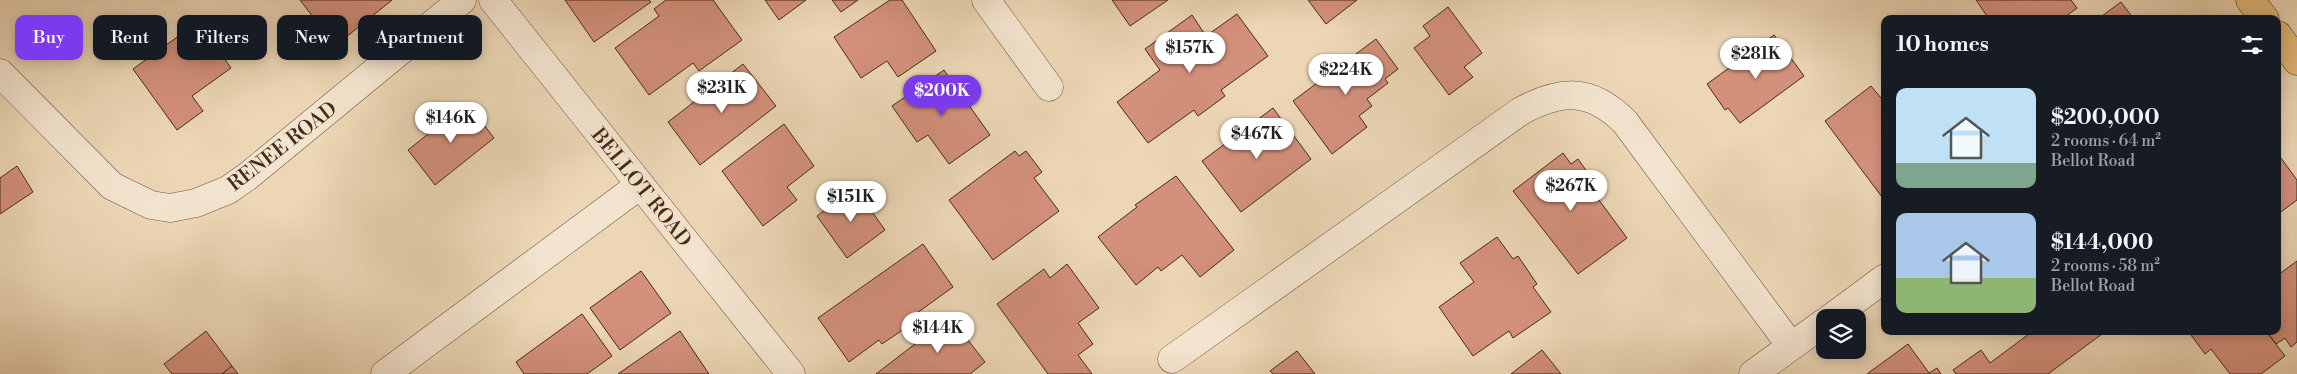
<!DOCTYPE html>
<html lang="en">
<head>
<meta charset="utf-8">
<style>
  :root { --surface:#171b24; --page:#242831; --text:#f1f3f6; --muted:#9ea1a6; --accent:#7c3aed }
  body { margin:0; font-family:"Libre Bodoni",serif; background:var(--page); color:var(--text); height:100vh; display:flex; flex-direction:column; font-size:19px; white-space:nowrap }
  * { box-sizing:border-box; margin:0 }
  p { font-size:16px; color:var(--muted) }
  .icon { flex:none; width:28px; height:28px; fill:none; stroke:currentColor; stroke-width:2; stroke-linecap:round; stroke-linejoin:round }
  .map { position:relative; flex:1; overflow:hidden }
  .panel { position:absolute; left:1881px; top:15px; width:400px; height:320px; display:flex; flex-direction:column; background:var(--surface); border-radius:10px; box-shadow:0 2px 12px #0003 }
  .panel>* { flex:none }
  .hud { position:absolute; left:15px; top:15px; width:475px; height:45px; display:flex; gap:10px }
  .fabs { position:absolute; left:1816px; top:309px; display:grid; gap:10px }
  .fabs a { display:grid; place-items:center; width:50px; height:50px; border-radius:10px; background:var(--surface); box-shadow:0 2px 12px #0003; font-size:25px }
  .price { position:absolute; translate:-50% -42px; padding:0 11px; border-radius:18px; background:#fff; color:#222; font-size:16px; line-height:32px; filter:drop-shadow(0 1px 2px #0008) }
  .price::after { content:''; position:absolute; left:50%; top:30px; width:15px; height:11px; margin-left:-8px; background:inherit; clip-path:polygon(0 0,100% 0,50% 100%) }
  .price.active { background:var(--accent); color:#fff }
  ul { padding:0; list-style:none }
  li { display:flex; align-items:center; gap:15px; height:125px; padding:0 15px }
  li span { display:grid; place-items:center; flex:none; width:140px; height:100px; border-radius:10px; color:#555 }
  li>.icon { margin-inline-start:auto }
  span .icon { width:60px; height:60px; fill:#fffc; stroke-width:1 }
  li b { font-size:21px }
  h2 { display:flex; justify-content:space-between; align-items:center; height:60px; padding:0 15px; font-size:21px }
  .tag { padding:0 18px; border-radius:10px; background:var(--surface); box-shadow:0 2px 12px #0003; font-size:18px; line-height:45px }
  .tag.active { background:var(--accent); color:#fff }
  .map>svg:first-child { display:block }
  .building { fill:#d3907b; stroke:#452b1a }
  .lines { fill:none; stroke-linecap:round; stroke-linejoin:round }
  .minor-casing { stroke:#6f5641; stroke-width:29 }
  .major-casing { stroke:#452b1a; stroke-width:29 }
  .minor { stroke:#f3e4cf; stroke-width:28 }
  .major { stroke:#e6bb7a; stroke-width:28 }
  .labels { text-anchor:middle; stroke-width:5; stroke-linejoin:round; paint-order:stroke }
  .street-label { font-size:20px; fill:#452b1a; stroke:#f3e4cf }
</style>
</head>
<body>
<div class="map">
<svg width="2297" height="374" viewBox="0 0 2297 374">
  <rect width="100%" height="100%" fill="#ecd6b5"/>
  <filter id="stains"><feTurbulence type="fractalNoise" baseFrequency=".004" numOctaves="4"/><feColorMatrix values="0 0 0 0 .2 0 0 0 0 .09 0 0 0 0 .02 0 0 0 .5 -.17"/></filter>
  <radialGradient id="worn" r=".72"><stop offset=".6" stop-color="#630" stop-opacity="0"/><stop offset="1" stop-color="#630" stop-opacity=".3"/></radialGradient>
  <g class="building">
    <path d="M300,0H392L345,38L330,19L320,26Z"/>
    <path d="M565,0H649L651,2L594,42Z"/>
    <path d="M666,0H713L742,40L699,71L693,63L649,95L615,48L659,16L654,9Z"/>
    <path d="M765,0H806L779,20Z"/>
    <path d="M832,0H858L841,12Z"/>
    <path d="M890,0H902L936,51L898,77L887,61L861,78L834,37Z"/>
    <path d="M1112,0H1168L1130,26Z"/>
    <path d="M1308,0H1357L1326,24Z"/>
    <path d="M1976,0H2071L2077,8L2066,16L2068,19H1989Z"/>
    <path d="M2121,2L2134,19H2098Z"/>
    <path d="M1448,7L1482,53L1464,67L1473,77L1449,95L1414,48L1430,36L1423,26Z"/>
    <path d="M1237,14L1268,56L1221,90L1225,96L1198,116L1194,110L1148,143L1117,102L1160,70L1145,49L1192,15L1206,36Z"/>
    <path d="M198,22L231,68L192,96L203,111L177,130L133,69Z"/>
    <path d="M1774,35L1804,76L1740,123L1728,108L1725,110L1707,84Z"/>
    <path d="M1376,39L1398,69L1385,79L1388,83L1367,99L1372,106L1359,116L1367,127L1332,154L1293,101Z"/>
    <path d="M743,64L776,106L700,165L668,122Z"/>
    <path d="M944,70L990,135L949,164L928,135L917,142L892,106Z"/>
    <path d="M1871,86L1881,98H1885V201L1825,121Z"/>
    <path d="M467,103L494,138L435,185L408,150Z"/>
    <path d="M1273,108L1311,159L1241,212L1202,161Z"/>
    <path d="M784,124L814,166L787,187L797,200L763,226L722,171Z"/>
    <path d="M1015,151L1019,156L1026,151L1042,172L1034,178L1059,211L993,260L949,200Z"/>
    <path d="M1563,153L1571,164L1578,159L1588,173L1582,178L1587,184L1594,180L1603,191L1596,196L1627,238L1578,274L1513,191Z"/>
    <path d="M2278,154L2297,180V200L2278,214Z"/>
    <path d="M17,166L33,192L0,214V178Z"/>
    <path d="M1176,176L1234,250L1200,277L1182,255L1161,271L1158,267L1136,285L1098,237L1137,207L1135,205Z"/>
    <path d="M855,188L885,230L847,258L817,216Z"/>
    <path d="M1497,237L1513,259L1518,256L1537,284L1533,287L1551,312L1513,338L1509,331L1473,356L1439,307L1474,282L1460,263Z"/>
    <path d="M923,244L953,287L917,313L920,318L882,344L879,340L849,362L818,318Z"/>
    <path d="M2297,261V342L2291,347L2285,338L2276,344L2266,331H2278V275Z"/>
    <path d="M1067,264L1099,308L1078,323L1093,344L1078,355L1092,374H1048L997,304L1044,269L1050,278Z"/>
    <path d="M641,271L671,313L620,350L590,308Z"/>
    <path d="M582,314L612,356L587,374H524L516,362Z"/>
    <path d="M950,317L985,362L970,374H876Z"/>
    <path d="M206,331L232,366L222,374H172L164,364Z"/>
    <path d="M680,331L709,374H618Z"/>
    <path d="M2033,331H2106L2048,374H1956L1953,370L1981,350L1990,363Z"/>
    <path d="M2188,331H2266L2285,356L2261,374H2230L2211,349L2205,354Z"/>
    <path d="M1908,344L1929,373L1937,368L1941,374H1867Z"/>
    <path d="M1542,350L1561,374H1511Z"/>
    <path d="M1297,351L1315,374H1273L1270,371Z"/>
    <path d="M232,366L238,374H222Z"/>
  </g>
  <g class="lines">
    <defs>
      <g id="minor">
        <path d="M493,0L791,374"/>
        <path d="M986,0L1049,87"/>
        <path d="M0,73L112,186L151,205L170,208L196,203L228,190L248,176L462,0"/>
        <path d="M1831,318L1885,278"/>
        <path d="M1172,359L1521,111C1562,89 1591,88 1625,122L1791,346"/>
        <path d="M385,374L640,185"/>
        <path d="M1753,374L1825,322"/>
      </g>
      <g id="major">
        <path d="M2250,0L2265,19"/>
        <path d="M2278,35L2297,61"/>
      </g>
    </defs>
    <use href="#minor" class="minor-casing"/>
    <use href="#major" class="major-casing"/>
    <use href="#minor" class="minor"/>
    <use href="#major" class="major"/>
  </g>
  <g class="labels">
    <g class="street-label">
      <text transform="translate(282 146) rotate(-38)" y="7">RENEE ROAD</text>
      <text transform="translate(642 187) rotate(51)" y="7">BELLOT ROAD</text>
    </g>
  </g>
  <rect width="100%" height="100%" filter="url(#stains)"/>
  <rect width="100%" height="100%" fill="url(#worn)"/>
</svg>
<div class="fabs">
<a><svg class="icon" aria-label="layers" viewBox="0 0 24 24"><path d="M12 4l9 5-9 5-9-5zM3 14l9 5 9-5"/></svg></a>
</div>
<b class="price" style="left:1190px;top:74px">$157K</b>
<b class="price" style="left:1756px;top:80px">$281K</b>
<b class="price" style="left:1346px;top:96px">$224K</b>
<b class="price" style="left:722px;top:114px">$231K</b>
<b class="price active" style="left:942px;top:117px">$200K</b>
<b class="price" style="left:451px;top:144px">$146K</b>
<b class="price" style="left:1257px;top:160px">$467K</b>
<b class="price" style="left:1571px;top:212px">$267K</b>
<b class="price" style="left:851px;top:223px">$151K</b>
<b class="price" style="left:938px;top:354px">$144K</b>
<div class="hud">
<a class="tag active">Buy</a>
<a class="tag">Rent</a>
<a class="tag">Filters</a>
<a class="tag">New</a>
<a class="tag">Apartment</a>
</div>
<section class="panel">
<h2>10 homes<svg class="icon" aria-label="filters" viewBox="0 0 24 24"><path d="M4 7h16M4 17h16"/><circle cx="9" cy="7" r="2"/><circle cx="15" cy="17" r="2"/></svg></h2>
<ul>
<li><span style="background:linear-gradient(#bfe0f5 75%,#7fa58c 0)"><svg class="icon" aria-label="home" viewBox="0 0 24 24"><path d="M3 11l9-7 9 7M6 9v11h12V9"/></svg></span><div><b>$200,000</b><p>2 rooms · 64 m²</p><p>Bellot Road</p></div></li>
<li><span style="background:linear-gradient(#a9c7e8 65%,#8fb573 0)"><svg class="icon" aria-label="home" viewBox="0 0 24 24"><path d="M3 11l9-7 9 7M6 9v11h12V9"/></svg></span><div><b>$144,000</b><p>2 rooms · 58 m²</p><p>Bellot Road</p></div></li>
</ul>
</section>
</div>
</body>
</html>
